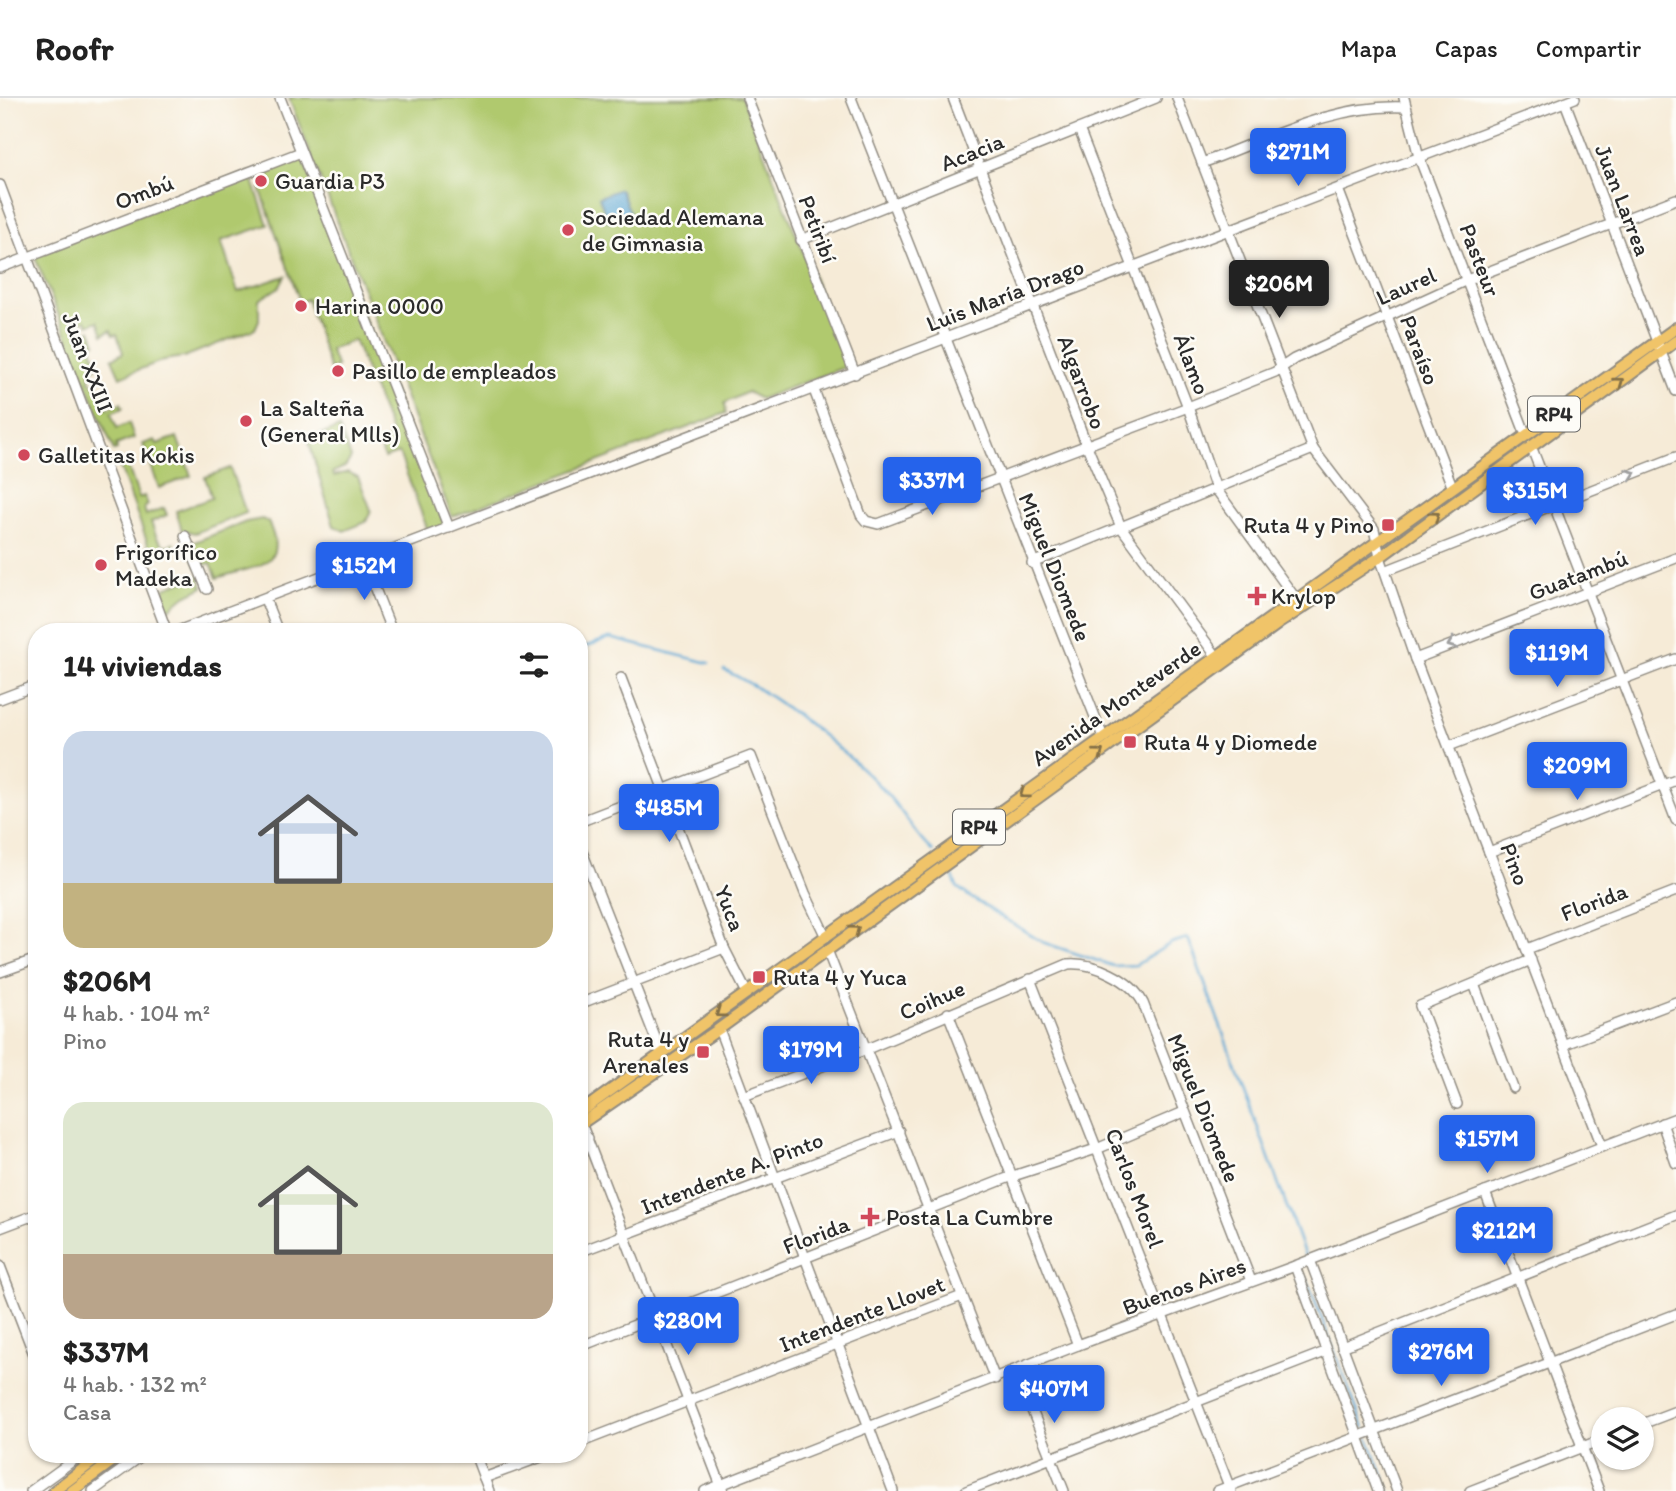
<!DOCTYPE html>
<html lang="es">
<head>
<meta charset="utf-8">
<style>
  :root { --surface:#fff; --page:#f6f6f6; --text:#222; --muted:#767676; --line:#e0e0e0; --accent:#2563eb }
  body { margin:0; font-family:Itim,sans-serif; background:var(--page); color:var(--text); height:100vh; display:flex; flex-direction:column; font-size:26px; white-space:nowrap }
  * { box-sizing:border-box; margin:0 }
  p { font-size:23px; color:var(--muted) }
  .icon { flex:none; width:38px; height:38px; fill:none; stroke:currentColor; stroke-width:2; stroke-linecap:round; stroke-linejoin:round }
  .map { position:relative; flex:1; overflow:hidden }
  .details { position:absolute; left:28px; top:525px; width:560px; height:840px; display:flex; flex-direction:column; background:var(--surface); border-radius:28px; box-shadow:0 2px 5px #0004 }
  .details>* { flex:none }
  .controls { position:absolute; left:1591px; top:1309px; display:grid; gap:14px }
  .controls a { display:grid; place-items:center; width:63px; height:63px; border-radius:50%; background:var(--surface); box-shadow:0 2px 5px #0004; font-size:35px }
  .price { position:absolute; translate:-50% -60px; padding:0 16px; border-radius:7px; background:var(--accent); color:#fff; font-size:23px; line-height:46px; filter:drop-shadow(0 2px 4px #0008) }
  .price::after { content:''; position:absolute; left:50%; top:42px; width:21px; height:16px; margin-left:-10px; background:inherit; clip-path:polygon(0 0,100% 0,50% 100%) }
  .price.selected { background:#222; color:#fff }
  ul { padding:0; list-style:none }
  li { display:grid; align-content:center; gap:14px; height:371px; padding:0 35px }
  li span { display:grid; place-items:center; height:217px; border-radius:21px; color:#555 }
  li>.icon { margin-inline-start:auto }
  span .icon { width:126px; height:126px; fill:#fffc; stroke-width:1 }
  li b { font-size:30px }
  h2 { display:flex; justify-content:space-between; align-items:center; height:84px; padding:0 35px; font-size:30px }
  header { display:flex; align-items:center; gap:42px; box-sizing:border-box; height:98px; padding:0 35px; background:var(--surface); border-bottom:2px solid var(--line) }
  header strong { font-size:33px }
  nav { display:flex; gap:38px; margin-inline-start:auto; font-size:24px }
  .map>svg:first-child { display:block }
  .green { fill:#b0c96e; stroke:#6e7a4c; stroke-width:2 }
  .water { fill:#5ba6d3; stroke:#43687f; stroke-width:2 }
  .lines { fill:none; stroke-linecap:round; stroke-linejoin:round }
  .stream { stroke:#5ba6d3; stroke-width:2.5 }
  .minor-casing { stroke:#908b81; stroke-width:12 }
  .major-casing { stroke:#908b81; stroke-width:14 }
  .minor { stroke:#fff; stroke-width:9 }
  .major { stroke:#f0c469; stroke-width:10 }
  .oneway { stroke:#847047 }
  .oneway2 { stroke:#a0a0a0 }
  .poi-dot { fill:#d1495b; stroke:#fdfcf7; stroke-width:2.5 }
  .labels { text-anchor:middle; stroke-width:5; stroke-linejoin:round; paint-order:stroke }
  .shield { fill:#fdfcf7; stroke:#6a6a68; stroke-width:2 }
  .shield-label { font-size:21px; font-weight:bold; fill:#2b2b2b }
  .street-label { font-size:23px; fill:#2b2b2b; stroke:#fdfcf7 }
  .poi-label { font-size:23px; fill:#2b2b2b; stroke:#fdfcf7; text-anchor:start }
</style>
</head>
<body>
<header>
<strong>Roofr</strong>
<nav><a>Mapa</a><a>Capas</a><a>Compartir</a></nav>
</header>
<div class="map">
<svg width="1676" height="1393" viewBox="0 0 1676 1393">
  <rect width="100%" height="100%" fill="#fdfcf7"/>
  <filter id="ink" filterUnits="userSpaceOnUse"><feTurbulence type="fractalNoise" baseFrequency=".0143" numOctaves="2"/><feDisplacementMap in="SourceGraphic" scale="14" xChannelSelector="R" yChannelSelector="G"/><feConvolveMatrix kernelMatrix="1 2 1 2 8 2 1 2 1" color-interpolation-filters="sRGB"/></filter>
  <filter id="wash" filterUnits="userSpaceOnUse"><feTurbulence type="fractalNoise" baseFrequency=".00686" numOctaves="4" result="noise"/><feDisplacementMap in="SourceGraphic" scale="28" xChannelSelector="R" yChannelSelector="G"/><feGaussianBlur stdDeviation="1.57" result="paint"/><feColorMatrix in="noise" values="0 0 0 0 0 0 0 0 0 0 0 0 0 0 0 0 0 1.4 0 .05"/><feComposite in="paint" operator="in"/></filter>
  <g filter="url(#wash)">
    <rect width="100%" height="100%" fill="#f6ebd7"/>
    <g class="green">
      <path d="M289,0H742L847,265L845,269L760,301L747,294L725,305L726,315L452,419Z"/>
      <path d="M301,56L445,427L428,433L399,355L384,360L380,346L393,339L354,242L330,252L337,269L330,272L307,201L300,204L260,90L271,86L267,77L256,82L254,75Z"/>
      <path d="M250,74L268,127L221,143L238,194L285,178L279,189L259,202V222L255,231L184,259L164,262L120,279L112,261L123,255L117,236L113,237L111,232L103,236L98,223L88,227L86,222L79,225L82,236L91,232L96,245L91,247L98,267L90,274V283L98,290L105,289L108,296L103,298L107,311L121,305L123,310L111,315L117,330L129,325L134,340L116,347L117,352L114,353L34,157Z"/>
      <path d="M339,330L351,360L345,369L333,374L334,378L348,374L358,379L371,412L366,424L344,433L334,428L308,341Z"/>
      <path d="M177,339L191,378L159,390L143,346L155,342L157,346Z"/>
      <path d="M126,363L139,400L144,398L148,407L144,410L146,417L164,410L167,417L151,424L157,440L165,448L174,445L175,451L153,460L119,366Z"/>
      <path d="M230,370L246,415L195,435L182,432L176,413L212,400L205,379Z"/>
      <path d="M262,421L268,424C291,470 252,468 217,480L211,465L197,469L189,446L246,424Z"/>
      <path d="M199,477L203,489L185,498L168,512L163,498L165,490Z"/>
    </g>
    <path class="water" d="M620,91L631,116L608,124L599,99Z"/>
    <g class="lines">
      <g class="stream">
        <path d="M579,551L610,540L709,565"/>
        <path d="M724,572C774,595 862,664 896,707C909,723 917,739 933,753"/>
        <path d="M953,779L957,789L970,799L1042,844L1113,868L1136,867L1171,845L1188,840L1305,1158"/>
        <path d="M1306,1180L1364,1330"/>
        <path d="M1368,1340L1389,1393"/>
      </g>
    </g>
  </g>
  <g filter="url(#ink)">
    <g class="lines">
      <defs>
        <g id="minor">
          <path d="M280,0L449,430"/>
          <path d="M747,0L855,276"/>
          <path d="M851,0L1103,639"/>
          <path d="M953,0L1087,348L1121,429L1217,559"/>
          <path d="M1177,0L1313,351L1374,431L1380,459L1415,561L1602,1048"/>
          <path d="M1404,0L1419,59L1526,337"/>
          <path d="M1565,4L1676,293"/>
          <path d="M1079,31L1188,309L1216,391L1296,501"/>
          <path d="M1202,65C1268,41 1335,5 1406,9"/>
          <path d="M0,87L167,534"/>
          <path d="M1338,91L1452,388"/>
          <path d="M801,142L1156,0"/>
          <path d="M0,170L301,54"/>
          <path d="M814,292L861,417L866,423L878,426L1188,309L1275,274L1294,261L1467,182L1676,101"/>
          <path d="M1531,348L1676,722"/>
          <path d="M185,438L207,491"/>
          <path d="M364,463L392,534"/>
          <path d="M1032,465L1313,351"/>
          <path d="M1385,473L1676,359"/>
          <path d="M265,501L278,534"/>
          <path d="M175,534L1575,0"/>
          <path d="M1415,561L1676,460"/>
          <path d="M621,580L724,850L747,895"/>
          <path d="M0,601L37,587"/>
          <path d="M1449,648L1676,561"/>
          <path d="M579,724L751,658L805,795L826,839"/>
          <path d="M579,746L662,957"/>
          <path d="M1489,754L1676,682"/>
          <path d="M1527,851L1676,793"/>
          <path d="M827,852L995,1281"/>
          <path d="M0,874L37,861"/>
          <path d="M1030,881L1231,1393"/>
          <path d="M1474,886L1513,990"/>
          <path d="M579,906L724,850"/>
          <path d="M948,915L1078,1247"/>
          <path d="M719,931L893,1393"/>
          <path d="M1565,946L1676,904"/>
          <path d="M744,998L867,951L1068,866C1093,864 1131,881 1143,905L1251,1183"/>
          <path d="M1457,1006L1420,908L1531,862"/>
          <path d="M581,1025L723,1393"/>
          <path d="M1662,1025L1676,1065"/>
          <path d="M579,1046L588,1040"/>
          <path d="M1485,1094L1599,1393"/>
          <path d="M0,1130L37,1116"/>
          <path d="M579,1154L899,1033"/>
          <path d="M1310,1162L1397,1393"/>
          <path d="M0,1168L37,1264"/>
          <path d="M1295,1168L1378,1393"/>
          <path d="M579,1249L1010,1079L1099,1050L1184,1014"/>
          <path d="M1342,1249L1676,1117"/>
          <path d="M1016,1272L1064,1393"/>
          <path d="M1642,1326L1676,1313"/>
          <path d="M579,1345L962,1198"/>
          <path d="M475,1356L489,1393"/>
          <path d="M484,1380L549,1356"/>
          <path d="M31,1393L82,1356"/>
          <path d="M93,1393L144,1356"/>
          <path d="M705,1393L1078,1247L1295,1168L1676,1020"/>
          <path d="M966,1393L1325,1254"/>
          <path d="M1217,1393L1676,1216"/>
          <path d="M1470,1393L1603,1341"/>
        </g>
        <g id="major">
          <path d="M579,1015L1676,230"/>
          <path d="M579,1027L719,931L1279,525L1380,459L1676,243"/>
          <path d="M54,1393L103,1356"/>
          <path d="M72,1393L122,1356"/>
        </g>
      </defs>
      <use href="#minor" class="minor-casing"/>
      <use href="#major" class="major-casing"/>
      <use href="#minor" class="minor"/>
      <use href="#major" class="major"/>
    </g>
    <defs><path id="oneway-chevron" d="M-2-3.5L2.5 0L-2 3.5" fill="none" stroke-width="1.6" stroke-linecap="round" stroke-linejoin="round" transform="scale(1.75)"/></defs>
    <g class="oneway">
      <use href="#oneway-chevron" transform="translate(1619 284) rotate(-36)"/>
      <use href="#oneway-chevron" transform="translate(1435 418) rotate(-36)"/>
      <use href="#oneway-chevron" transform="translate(1099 655) rotate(-37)"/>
      <use href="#oneway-chevron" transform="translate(1024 696) rotate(144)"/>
      <use href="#oneway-chevron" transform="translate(855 832) rotate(-37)"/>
      <use href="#oneway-chevron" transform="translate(720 915) rotate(144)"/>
    </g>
    <g class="oneway2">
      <use href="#oneway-chevron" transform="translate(1631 376) rotate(-21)"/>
      <use href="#oneway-chevron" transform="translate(1452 546) rotate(159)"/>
    </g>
  </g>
  <g class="poi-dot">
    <circle cx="261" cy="83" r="7"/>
    <circle cx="568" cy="132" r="7"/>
    <circle cx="301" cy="208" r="7"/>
    <circle cx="338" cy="273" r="7"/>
    <circle cx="246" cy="323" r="7"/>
    <circle cx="24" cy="357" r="7"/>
    <rect x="1381" y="420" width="14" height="14" rx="3.5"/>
    <circle cx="101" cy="467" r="7"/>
    <path d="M1253.5 487.5h7v7h7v7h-7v7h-7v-7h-7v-7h7z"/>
    <rect x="1123" y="637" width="14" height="14" rx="3.5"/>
    <rect x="752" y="872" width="14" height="14" rx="3.5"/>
    <rect x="696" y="947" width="14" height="14" rx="3.5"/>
    <path d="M866.5 1108.5h7v7h7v7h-7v7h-7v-7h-7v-7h7z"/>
  </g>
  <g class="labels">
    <g class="shield">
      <rect x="1528" y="298.5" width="52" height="35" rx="5"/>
      <rect x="953" y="711.5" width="52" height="35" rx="5"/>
    </g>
    <g class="shield-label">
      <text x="1554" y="323">RP4</text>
      <text x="979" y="736">RP4</text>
    </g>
    <g class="street-label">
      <text transform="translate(972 54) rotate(-22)" y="8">Acacia</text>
      <text transform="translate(144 94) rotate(-21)" y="8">Ombú</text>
      <text transform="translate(1623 102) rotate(69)" y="8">Juan Larrea</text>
      <text transform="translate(818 131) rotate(69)" y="8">Petiribí</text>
      <text transform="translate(1480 162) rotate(69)" y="8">Pasteur</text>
      <text transform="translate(1406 188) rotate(-24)" y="8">Laurel</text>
      <text transform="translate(1005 197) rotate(-21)" y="8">Luis María Drago</text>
      <text transform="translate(1420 252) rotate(69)" y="8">Paraíso</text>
      <text transform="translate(88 264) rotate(69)" y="8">Juan XXIII</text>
      <text transform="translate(1192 266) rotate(69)" y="8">Álamo</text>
      <text transform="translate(1082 284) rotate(69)" y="8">Algarrobo</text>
      <text transform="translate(1055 469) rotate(68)" y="8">Miguel Diomede</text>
      <text transform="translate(1578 477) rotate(-21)" y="8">Guatambú</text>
      <text transform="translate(1116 605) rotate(-35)" y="8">Avenida Monteverde</text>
      <text transform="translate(1515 766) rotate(69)" y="8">Pino</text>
      <text transform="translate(1594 804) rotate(-21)" y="8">Florida</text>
      <text transform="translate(730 810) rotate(69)" y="8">Yuca</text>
      <text transform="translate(932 902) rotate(-23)" y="8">Coihue</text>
      <text transform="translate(1204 1010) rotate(68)" y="8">Miguel Diomede</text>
      <text transform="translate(732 1075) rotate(-21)" y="8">Intendente A. Pinto</text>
      <text transform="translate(1135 1090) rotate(69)" y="8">Carlos Morel</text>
      <text transform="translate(816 1137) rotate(-21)" y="8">Florida</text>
      <text transform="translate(1184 1188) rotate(-20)" y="8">Buenos Aires</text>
      <text transform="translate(862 1216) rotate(-21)" y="8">Intendente Llovet</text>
    </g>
    <g class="poi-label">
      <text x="275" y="91">Guardia P3</text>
      <text x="582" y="127">Sociedad Alemana<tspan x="582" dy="26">de Gimnasia</tspan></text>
      <text x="315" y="216">Harina 0000</text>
      <text x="352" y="281">Pasillo de empleados</text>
      <text x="260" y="318">La Salteña<tspan x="260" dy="26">(General Mlls)</tspan></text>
      <text x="38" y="365">Galletitas Kokis</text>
      <text x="1374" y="435" text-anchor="end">Ruta 4 y Pino</text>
      <text x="115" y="462">Frigorífico<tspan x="115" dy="26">Madeka</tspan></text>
      <text x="1271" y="506">Krylop</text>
      <text x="1144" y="652">Ruta 4 y Diomede</text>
      <text x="773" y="887">Ruta 4 y Yuca</text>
      <text x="689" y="949" text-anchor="end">Ruta 4 y<tspan x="689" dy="26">Arenales</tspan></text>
      <text x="886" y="1127">Posta La Cumbre</text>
    </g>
  </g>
</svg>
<div class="controls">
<a><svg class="icon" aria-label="layers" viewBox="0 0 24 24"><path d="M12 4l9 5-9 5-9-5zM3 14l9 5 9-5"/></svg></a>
</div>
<b class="price" style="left:1298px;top:90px">$271M</b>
<b class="price selected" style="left:1279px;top:222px">$206M</b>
<b class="price" style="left:932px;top:419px">$337M</b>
<b class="price" style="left:1535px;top:429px">$315M</b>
<b class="price" style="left:364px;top:504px">$152M</b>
<b class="price" style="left:1557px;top:591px">$119M</b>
<b class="price" style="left:1577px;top:704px">$209M</b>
<b class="price" style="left:669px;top:746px">$485M</b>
<b class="price" style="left:811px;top:988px">$179M</b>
<b class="price" style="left:1487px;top:1077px">$157M</b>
<b class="price" style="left:1504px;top:1169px">$212M</b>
<b class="price" style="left:688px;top:1259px">$280M</b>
<b class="price" style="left:1441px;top:1290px">$276M</b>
<b class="price" style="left:1054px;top:1327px">$407M</b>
<section class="details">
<h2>14 viviendas<svg class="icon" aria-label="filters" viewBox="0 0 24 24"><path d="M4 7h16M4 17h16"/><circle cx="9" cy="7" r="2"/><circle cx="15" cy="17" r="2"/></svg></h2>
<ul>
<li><span style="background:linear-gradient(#c9d6e8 70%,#c2b280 0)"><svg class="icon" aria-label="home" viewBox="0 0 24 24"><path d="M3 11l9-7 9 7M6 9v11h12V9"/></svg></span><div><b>$206M</b><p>4 hab. · 104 m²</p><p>Pino</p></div></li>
<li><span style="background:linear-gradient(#dfe7d0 70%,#b9a48a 0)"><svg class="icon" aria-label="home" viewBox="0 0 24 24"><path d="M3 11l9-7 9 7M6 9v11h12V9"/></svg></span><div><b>$337M</b><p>4 hab. · 132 m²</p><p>Casa</p></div></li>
</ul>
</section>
</div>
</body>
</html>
